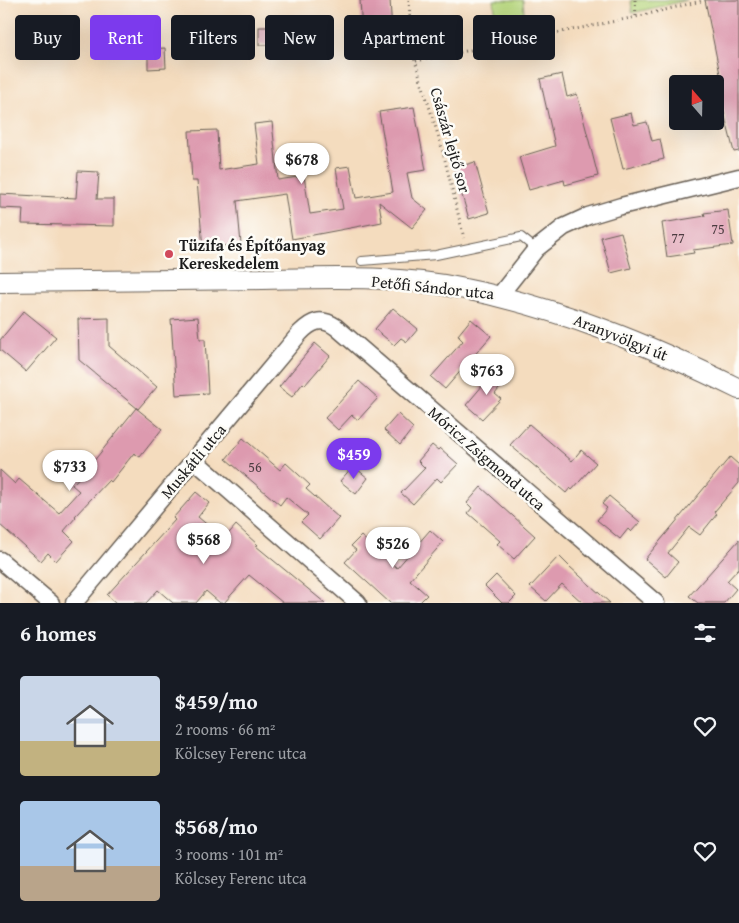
<!DOCTYPE html>
<html lang="en">
<head>
<meta charset="utf-8">
<style>
  :root { --surface:#171b24; --page:#20242c; --text:#f1f3f6; --muted:#9ea1a6; --accent:#7c3aed }
  body { margin:0; font-family:"Gentium Book Plus",serif; background:var(--page); color:var(--text); height:100vh; display:flex; flex-direction:column; font-size:19px; white-space:nowrap }
  * { box-sizing:border-box; margin:0 }
  p { font-size:16px; color:var(--muted) }
  .icon { flex:none; width:28px; height:28px; fill:none; stroke:currentColor; stroke-width:2; stroke-linecap:round; stroke-linejoin:round }
  .map { position:relative; height:603px; overflow:hidden }
  .drawer { display:flex; flex-direction:column; background:var(--surface); flex:1 }
  .drawer>* { flex:none }
  .guide { position:absolute; left:15px; top:15px; width:710px; height:45px; display:flex; gap:10px }
  .needle { width:32px; rotate:340deg }
  .controls { position:absolute; left:669px; top:75px; display:grid; gap:10px }
  .controls a { display:grid; place-items:center; width:55px; height:55px; border-radius:5px; background:var(--surface); box-shadow:0 5px 20px #0002; font-size:25px }
  .price { position:absolute; translate:-50% -42px; padding:0 11px; border-radius:18px; background:#fff; color:#222; font-size:16px; line-height:32px; filter:drop-shadow(0 1px 2px #0008) }
  .price::after { content:''; position:absolute; left:50%; top:30px; width:15px; height:11px; margin-left:-8px; background:inherit; clip-path:polygon(0 0,100% 0,50% 100%) }
  .price.on { background:var(--accent); color:#fff }
  ul { padding:0; list-style:none }
  li { display:flex; align-items:center; gap:15px; height:125px; padding:0 20px }
  li span { display:grid; place-items:center; flex:none; width:140px; height:100px; border-radius:5px; color:#555 }
  li>.icon { margin-inline-start:auto }
  span .icon { width:60px; height:60px; fill:#fffc; stroke-width:1 }
  li b { font-size:21px }
  h2 { display:flex; justify-content:space-between; align-items:center; height:60px; padding:0 20px; font-size:21px }
  .pill { padding:0 18px; border-radius:5px; background:var(--surface); box-shadow:0 5px 20px #0002; font-size:18px; line-height:45px }
  .pill.on { background:var(--accent); color:#fff }
  .map>svg:first-child { display:block }
  .green { fill:#b6d57d; stroke:#69784c }
  .building { fill:#dd9aaf }
  .lines { fill:none; stroke-linecap:round; stroke-linejoin:round }
  .service-casing { stroke:#685f55; stroke-width:10 }
  .minor-casing { stroke:#685f55; stroke-width:19 }
  .tertiary-casing { stroke:#685f55; stroke-width:22 }
  .path { stroke:#685f55; stroke-width:3; stroke-dasharray:1 4; stroke-linecap:butt }
  .service { stroke:#fff; stroke-width:8 }
  .minor { stroke:#fff; stroke-width:16 }
  .tertiary { stroke:#fff; stroke-width:20 }
  .poi-dot { fill:#d1495b; stroke:#fdfcf7; stroke-width:2 }
  .labels { text-anchor:middle; stroke-width:5; stroke-linejoin:round; paint-order:stroke }
  .number-label { font-size:14px; fill:#4c3c41 }
  .street-label { font-size:16px; fill:#1c1c1c; stroke:#fdfcf7 }
  .poi-label { font-size:16px; font-weight:bold; fill:#1c1c1c; stroke:#fdfcf7; text-anchor:start }
</style>
</head>
<body>
<div class="map">
<svg width="739" height="603" viewBox="0 0 739 603">
  <rect width="100%" height="100%" fill="#fdfcf7"/>
  <filter id="ink" filterUnits="userSpaceOnUse"><feTurbulence type="fractalNoise" baseFrequency=".02" numOctaves="2"/><feDisplacementMap in="SourceGraphic" scale="10" xChannelSelector="R" yChannelSelector="G"/><feConvolveMatrix kernelMatrix="1 2 1 2 8 2 1 2 1" color-interpolation-filters="sRGB"/></filter>
  <filter id="wash" filterUnits="userSpaceOnUse"><feTurbulence type="fractalNoise" baseFrequency=".0096" numOctaves="4" result="noise"/><feDisplacementMap in="SourceGraphic" scale="20" xChannelSelector="R" yChannelSelector="G"/><feGaussianBlur stdDeviation="1.12" result="paint"/><feColorMatrix in="noise" values="0 0 0 0 0 0 0 0 0 0 0 0 0 0 0 0 0 1.4 0 .05"/><feComposite in="paint" operator="in"/></filter>
  <g filter="url(#wash)">
    <rect width="100%" height="100%" fill="#f4dcbe"/>
    <g class="green">
      <path d="M494,0H523L526,36L497,41Z"/>
      <path d="M631,0H687L632,13Z"/>
    </g>
    <g id="blocks">
      <g class="building">
        <path d="M360,0H390L392,31L362,32Z"/>
        <path d="M705,0H739V151L734,152L716,81L721,79Z"/>
        <rect x="259" y="27" width="21" height="18"/>
        <path d="M165,48L166,68L148,69V49Z"/>
        <path d="M562,74L567,97L577,94L598,176L565,185L564,180L529,190L519,157L555,146L540,79Z"/>
        <path d="M414,107L426,170L407,173L412,198L427,210L412,228L379,202L382,222L292,239L285,194L237,201L241,244L203,248L197,181H192L189,131L217,130L219,170L259,164L254,124L272,122L278,180L304,176L310,214L343,209L336,168L350,166L356,198L393,192L379,112Z"/>
        <path d="M631,113L634,125L647,122L652,141L660,139L664,159L623,169L610,118Z"/>
        <path d="M475,162L489,213L469,219L454,168Z"/>
        <path d="M78,171L99,172L97,199H114V226L22,224L23,209L0,208V194L76,198Z"/>
        <path d="M728,210L733,245L693,250L694,253L667,257L662,223L705,216L704,213Z"/>
        <path d="M621,232L631,268L611,273L601,237Z"/>
        <path d="M393,308L418,329L407,342L401,338L394,345L375,329Z"/>
        <path d="M24,311L56,337L26,372L0,350V340Z"/>
        <path d="M198,317L200,339H205L208,393L176,395L171,319Z"/>
        <path d="M109,318V346L157,387L138,409L79,360L78,319Z"/>
        <path d="M471,319L491,336L445,389L431,377L463,341L459,337L460,336L458,335Z"/>
        <path d="M315,343L330,356L305,385L303,383L292,397L279,387Z"/>
        <path d="M495,371L506,380L495,394L501,399L482,419L466,405Z"/>
        <path d="M359,381L378,398L358,420L352,415L338,430L325,418Z"/>
        <path d="M136,408L162,429L140,457L134,453L111,482L109,480L75,516L76,517L64,531L74,541L56,561L48,553L41,561L0,525V470L15,484L19,479L59,513L79,491L72,485L89,467Z"/>
        <path d="M398,414L413,428L400,445L384,430Z"/>
        <path d="M529,424L572,461L581,450L596,463L572,490L570,488L566,493L510,445Z"/>
        <path d="M243,438L280,470L286,463L310,485L306,489L339,518L320,539L301,522L308,515L286,497L280,505L226,459Z"/>
        <path d="M432,445L438,450L440,448L458,464L441,482L437,478L413,504L401,493L425,468L418,461Z"/>
        <path d="M730,457L739,465V483L714,512L717,514L700,535L689,527L668,553L678,562L666,577L645,559Z"/>
        <path d="M353,466L368,478L356,494L340,481Z"/>
        <path d="M481,487L535,536L514,559L497,544L500,541L468,513L472,508L467,503Z"/>
        <path d="M196,492L209,503L198,517L224,539L236,525L258,545L256,546L325,603H283L249,575L224,603H220L206,591L196,603H173L158,590L146,603H116L107,595L175,520L173,518Z"/>
        <path d="M609,496L640,522L631,532L628,529L620,539L597,520L607,508L602,504Z"/>
        <path d="M430,530L443,542L410,580L427,595L419,603H390L345,562L356,550L351,546L361,536L397,568Z"/>
        <path d="M739,540V568L727,581L736,589L724,603H698L689,596Z"/>
        <path d="M559,556L570,567L610,603H583L562,584L546,601L530,587Z"/>
        <path d="M496,575L516,596L509,603H502L485,586Z"/>
      </g>
    </g>
  </g>
  <g filter="url(#ink)">
    <use href="#blocks" fill-opacity="0" stroke="#685f55" stroke-width="1"/>
    <g class="lines">
      <defs>
        <path id="service" d="M362,261L436,255L521,237L536,249"/>
        <g id="minor">
          <path d="M499,296L536,249L564,227L588,216L621,206L739,177"/>
          <path d="M194,460L358,603"/>
          <path d="M0,560L51,603"/>
          <path d="M74,603L300,333C312,321 321,317 336,327L656,603"/>
        </g>
        <path id="tertiary" d="M0,282C88,281 175,280 263,279C328,278 396,275 460,288C558,307 650,345 739,389"/>
      </defs>
      <use href="#service" class="service-casing"/>
      <use href="#minor" class="minor-casing"/>
      <use href="#tertiary" class="tertiary-casing"/>
      <g class="path">
        <path d="M409,0L412,51L442,148L464,238"/>
        <path d="M635,0L636,17"/>
        <path d="M416,61L636,17L705,0"/>
      </g>
      <use href="#service" class="service"/>
      <use href="#minor" class="minor"/>
      <use href="#tertiary" class="tertiary"/>
    </g>
  </g>
  <circle class="poi-dot" cx="169" cy="254" r="5"/>
  <g class="labels">
    <g class="number-label">
      <text x="718" y="234">75</text>
      <text x="678" y="243">77</text>
      <text x="255" y="472">56</text>
    </g>
    <g class="street-label">
      <text transform="translate(451 140) rotate(74)" y="6">Császár lejtő sor</text>
      <text transform="translate(433 287) rotate(6)" y="6">Petőfi Sándor utca</text>
      <text transform="translate(621 337) rotate(22)" y="6">Aranyvölgyi út</text>
      <text transform="translate(487 458) rotate(41)" y="6">Móricz Zsigmond utca</text>
      <text transform="translate(193 461) rotate(-50)" y="6">Muskátli utca</text>
    </g>
    <g class="poi-label">
      <text x="179" y="251">Tüzifa és Építőanyag<tspan x="179" dy="18">Kereskedelem</tspan></text>
    </g>
  </g>
</svg>
<div class="controls">
<a><svg class="needle" viewBox="-14 -14 28 28"><path d="M0-13l5 13h-10z" fill="#e53935"/><path d="M0 13l5-13h-10z" fill="#9ea1a6"/></svg></a>
</div>
<b class="price" style="left:302px;top:185px">$678</b>
<b class="price" style="left:487px;top:396px">$763</b>
<b class="price on" style="left:354px;top:480px">$459</b>
<b class="price" style="left:70px;top:492px">$733</b>
<b class="price" style="left:204px;top:565px">$568</b>
<b class="price" style="left:393px;top:569px">$526</b>
<div class="guide">
<a class="pill">Buy</a>
<a class="pill on">Rent</a>
<a class="pill">Filters</a>
<a class="pill">New</a>
<a class="pill">Apartment</a>
<a class="pill">House</a>
</div>
</div>
<section class="drawer">
<h2>6 homes<svg class="icon" aria-label="filters" viewBox="0 0 24 24"><path d="M4 7h16M4 17h16"/><circle cx="9" cy="7" r="2"/><circle cx="15" cy="17" r="2"/></svg></h2>
<ul>
<li><span style="background:linear-gradient(#c9d6e8 65%,#c2b280 0)"><svg class="icon" aria-label="home" viewBox="0 0 24 24"><path d="M3 11l9-7 9 7M6 9v11h12V9"/></svg></span><div><b>$459/mo</b><p>2 rooms · 66 m²</p><p>Kölcsey Ferenc utca</p></div><svg class="icon" aria-label="heart" viewBox="0 0 24 24"><path d="M12 20l-8-8c-3-5 5-10 8-4 3-6 11-1 8 4z"/></svg></li>
<li><span style="background:linear-gradient(#a9c7e8 65%,#b9a48a 0)"><svg class="icon" aria-label="home" viewBox="0 0 24 24"><path d="M3 11l9-7 9 7M6 9v11h12V9"/></svg></span><div><b>$568/mo</b><p>3 rooms · 101 m²</p><p>Kölcsey Ferenc utca</p></div><svg class="icon" aria-label="heart" viewBox="0 0 24 24"><path d="M12 20l-8-8c-3-5 5-10 8-4 3-6 11-1 8 4z"/></svg></li>
</ul>
</section>
</body>
</html>
